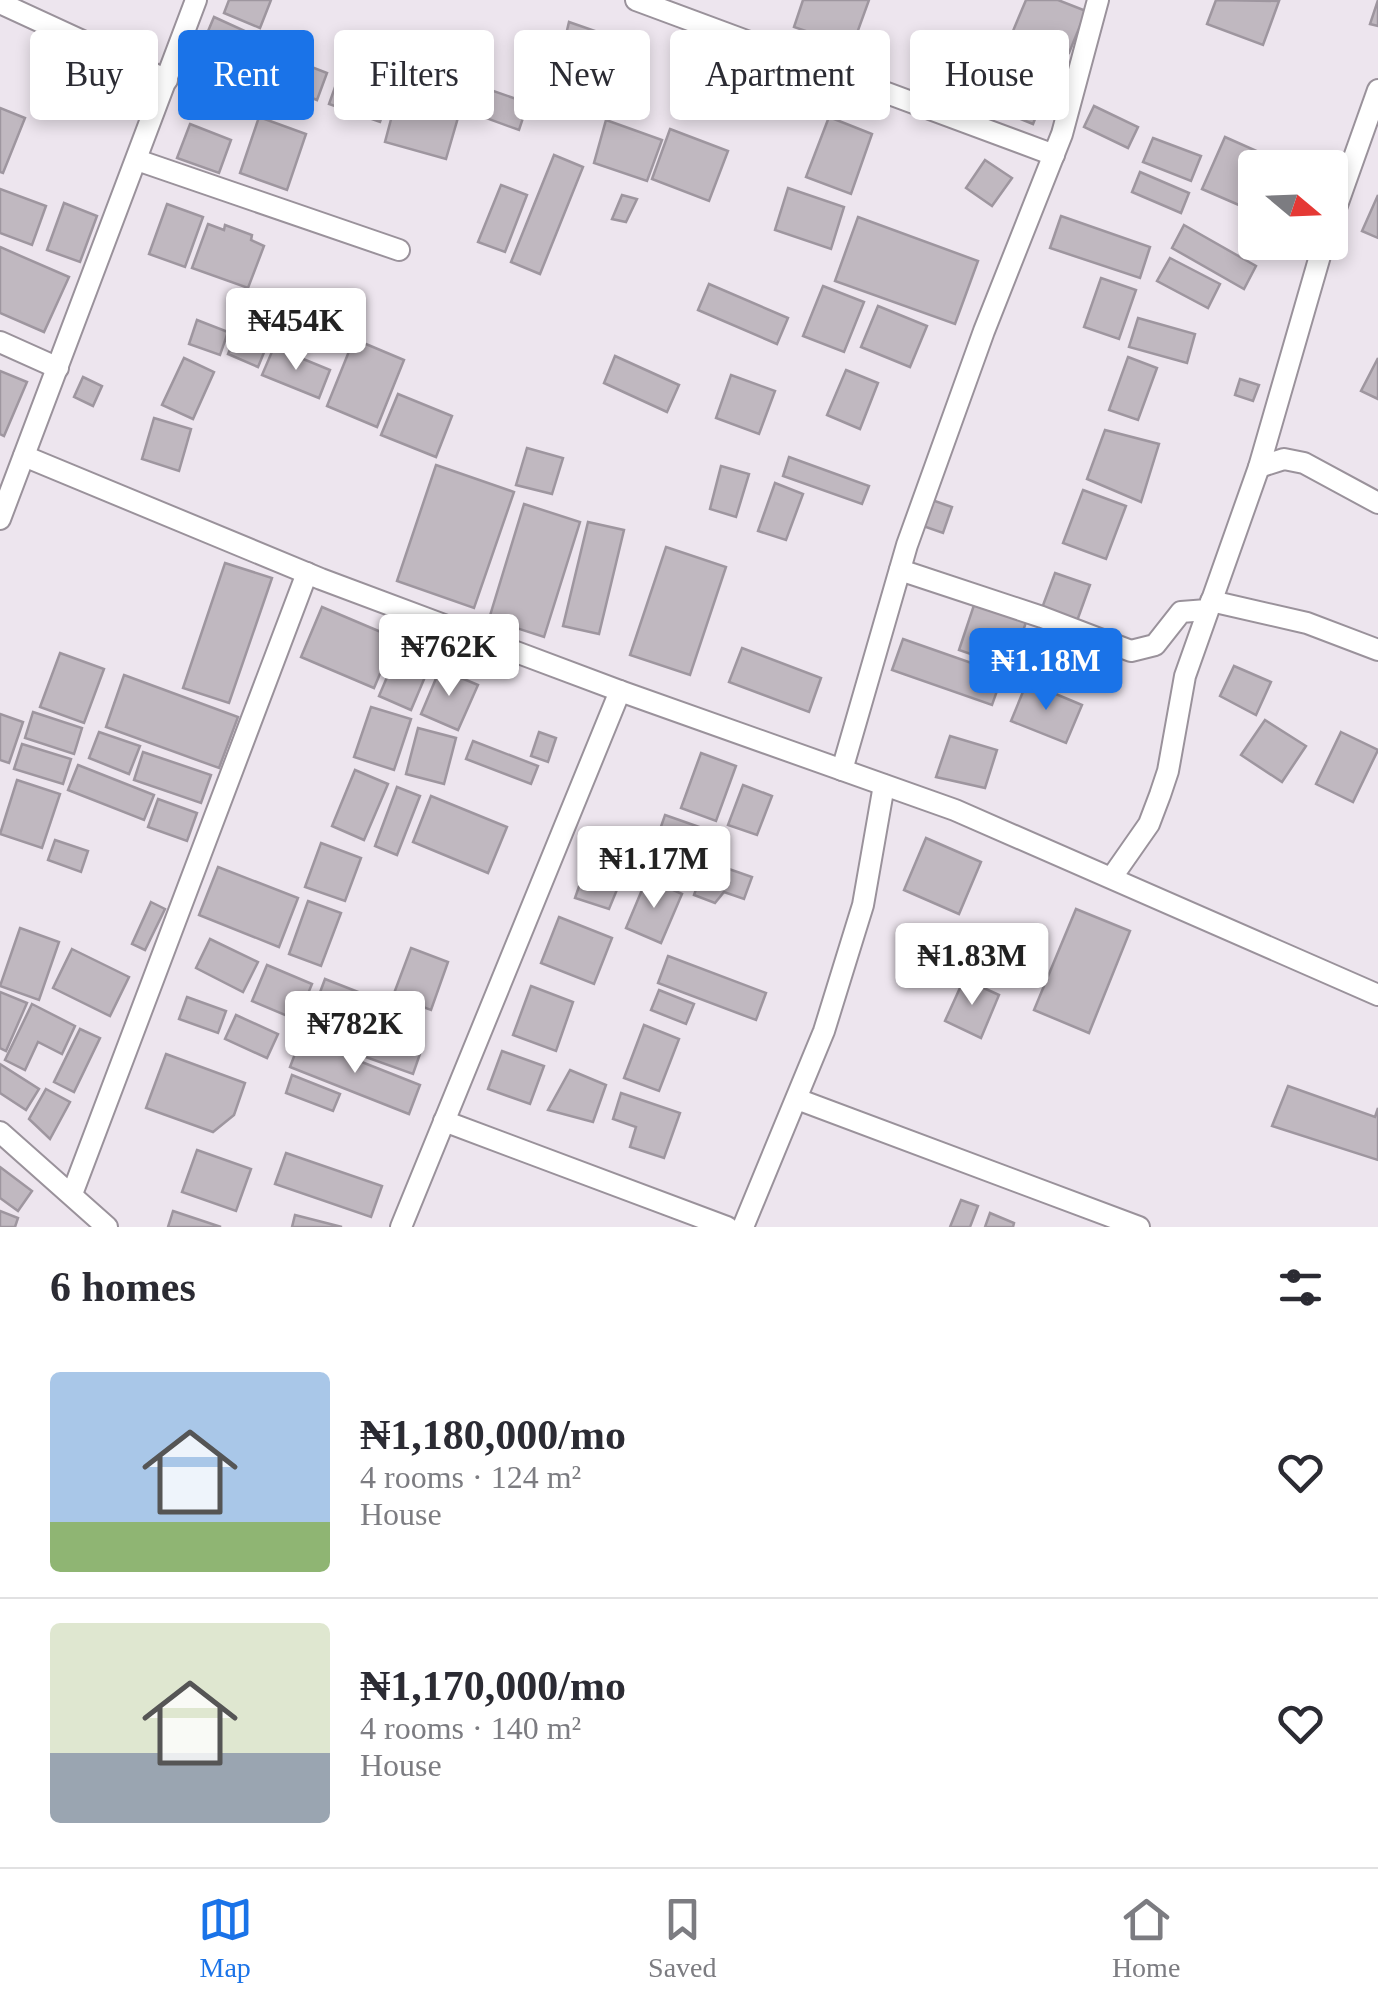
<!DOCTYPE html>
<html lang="en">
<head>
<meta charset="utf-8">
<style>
  :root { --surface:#fff; --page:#f2f2f3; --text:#2b2b33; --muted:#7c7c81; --line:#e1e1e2; --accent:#1a73e8 }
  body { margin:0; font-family:"Times New Roman",serif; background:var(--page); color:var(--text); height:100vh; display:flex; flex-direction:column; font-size:38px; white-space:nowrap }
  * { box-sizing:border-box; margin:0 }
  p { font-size:32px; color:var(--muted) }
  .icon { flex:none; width:55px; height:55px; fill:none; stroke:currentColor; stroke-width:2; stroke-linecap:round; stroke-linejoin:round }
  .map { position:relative; height:1227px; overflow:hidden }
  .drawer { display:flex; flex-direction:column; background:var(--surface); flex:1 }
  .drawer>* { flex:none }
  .guide { position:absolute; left:30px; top:30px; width:1320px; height:90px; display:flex; gap:20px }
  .needle { width:65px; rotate:109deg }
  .tools { position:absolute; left:1238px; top:150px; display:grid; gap:20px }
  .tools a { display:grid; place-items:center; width:110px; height:110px; border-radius:10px; background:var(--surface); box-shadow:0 5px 15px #0003; font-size:50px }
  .price { position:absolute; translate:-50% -85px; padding:0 22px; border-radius:10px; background:#fff; color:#222; font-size:32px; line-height:65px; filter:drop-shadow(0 2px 5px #0008) }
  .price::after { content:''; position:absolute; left:50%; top:60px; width:30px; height:22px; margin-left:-15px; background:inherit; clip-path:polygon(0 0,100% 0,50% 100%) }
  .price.on { background:var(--accent); color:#fff }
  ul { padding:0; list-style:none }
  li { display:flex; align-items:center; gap:30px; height:250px; padding:0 50px }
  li+li { border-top:2px solid var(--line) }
  li span { display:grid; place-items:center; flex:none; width:280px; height:200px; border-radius:10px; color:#555 }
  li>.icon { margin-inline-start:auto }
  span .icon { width:120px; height:120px; fill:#fffc; stroke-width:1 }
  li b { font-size:42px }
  h2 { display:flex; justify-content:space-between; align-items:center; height:120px; padding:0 50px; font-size:42px }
  .pill { padding:0 35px; border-radius:10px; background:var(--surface); box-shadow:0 5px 15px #0003; font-size:35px; line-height:90px }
  .pill.on { background:var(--accent); color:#fff }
  .menu { display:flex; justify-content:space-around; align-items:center; height:140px; border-top:2px solid var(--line); background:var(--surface); font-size:28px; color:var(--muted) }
  .menu a { display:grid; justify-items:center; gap:5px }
  .menu .on { color:var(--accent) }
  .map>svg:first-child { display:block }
  .building { fill:#c0b8c0; stroke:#9e969f; stroke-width:2.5 }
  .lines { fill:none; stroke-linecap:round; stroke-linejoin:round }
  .street-casing { stroke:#9a929b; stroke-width:24 }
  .street { stroke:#fff; stroke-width:20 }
</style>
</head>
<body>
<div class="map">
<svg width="1378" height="1227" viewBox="0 0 1378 1227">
  <rect width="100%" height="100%" fill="#ede5ee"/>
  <g class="building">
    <path d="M229,0H271L260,28L224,13Z"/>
    <path d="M803,0H869L852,47L794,27Z"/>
    <path d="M1026,0H1058L1086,11L1069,53L1013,31Z"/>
    <path d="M1216,0L1279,1L1263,45L1207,24Z"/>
    <path d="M1378,0V26L1370,24Z"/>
    <path d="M214,17L256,36L245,61L203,43Z"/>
    <path d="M569,22L598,32L588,69L560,60Z"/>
    <path d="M260,47L327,73L317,100L250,73Z"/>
    <path d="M204,59L243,72L235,95L196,82Z"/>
    <path d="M1003,63L1050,81L1033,124L986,105Z"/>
    <path d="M340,73L391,90L380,122L329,104Z"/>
    <path d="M476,85L528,103L519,130L467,111Z"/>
    <path d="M397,97L459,114L446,159L385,142Z"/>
    <path d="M1094,106L1138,127L1128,148L1084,127Z"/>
    <path d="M0,108L25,118L3,173L0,172Z"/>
    <path d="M259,117L306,134L287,190L240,173Z"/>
    <path d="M829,117L872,134L851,194L806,177Z"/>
    <path d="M606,120L662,140L647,181L594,163Z"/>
    <path d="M190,124L231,140L219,173L177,158Z"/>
    <path d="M670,129L728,151L709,201L652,179Z"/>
    <path d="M1225,137L1295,168H1255V212L1202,189Z"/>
    <path d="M1153,138L1201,156L1191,181L1143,162Z"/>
    <path d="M554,155L583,167L540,274L511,262Z"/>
    <path d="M985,160L1012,178L992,206L966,188Z"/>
    <path d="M1140,172L1189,193L1181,213L1132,192Z"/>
    <path d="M501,185L527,195L505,252L478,242Z"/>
    <path d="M788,188L844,207L831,249L775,230Z"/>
    <path d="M0,189L46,206L32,245L0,233Z"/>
    <path d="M622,195L637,199L626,222L612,219Z"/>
    <path d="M1378,195V238L1362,231Z"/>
    <path d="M64,203L97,216L80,262L47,250Z"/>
    <path d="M167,204L203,217L185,267L149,254Z"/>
    <path d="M1061,216L1150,247L1140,278L1050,248Z"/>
    <path d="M858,217L978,261L955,324L835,281Z"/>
    <path d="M208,224L224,230L225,225L252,235L251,240L264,246L248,288L192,268Z"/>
    <path d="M1184,225L1256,266L1244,289L1172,248Z"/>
    <path d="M0,247L69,277L44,332L0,313Z"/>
    <path d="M1170,258L1220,284L1208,308L1157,281Z"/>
    <path d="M1101,278L1136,290L1119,339L1084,327Z"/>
    <path d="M709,284L788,318L777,344L698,310Z"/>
    <path d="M823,286L864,302L844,352L803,336Z"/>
    <path d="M878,306L927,326L910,367L861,347Z"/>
    <path d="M1138,318L1195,334L1187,363L1129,347Z"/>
    <path d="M197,320L228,332L220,355L189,344Z"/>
    <path d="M242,320L272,333L258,367L228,354Z"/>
    <path d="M354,339L404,360L377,427L327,406Z"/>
    <path d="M274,347L330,370L319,398L262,375Z"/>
    <path d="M615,356L679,385L667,412L604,383Z"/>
    <path d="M1128,357L1157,368L1138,420L1109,410Z"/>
    <path d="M184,358L214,372L193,419L162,405Z"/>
    <path d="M1378,358V399L1361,391Z"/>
    <path d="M846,370L878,383L860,429L827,415Z"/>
    <path d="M0,371L27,382L4,436L0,434Z"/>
    <path d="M731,375L775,391L759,434L716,418Z"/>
    <path d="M83,377L102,386L93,406L74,397Z"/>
    <path d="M1240,379L1259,385L1253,401L1235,395Z"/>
    <path d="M398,394L452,416L436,457L381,435Z"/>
    <path d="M154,418L191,429L179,471L142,459Z"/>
    <path d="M1105,430L1159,444L1141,502L1087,479Z"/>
    <path d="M527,448L563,458L552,494L516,485Z"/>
    <path d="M789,457L869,486L862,504L783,476Z"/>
    <path d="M436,465L514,492L474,608L397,581Z"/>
    <path d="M721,466L749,474L736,517L710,509Z"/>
    <path d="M775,483L803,494L786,540L758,531Z"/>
    <path d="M1083,490L1126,506L1106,559L1063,543Z"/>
    <path d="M932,500L952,507L943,533L923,526Z"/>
    <path d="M524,504L580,522L544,637L489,619Z"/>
    <path d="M588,522L624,530L599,634L563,626Z"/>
    <path d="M666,547L726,567L690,675L630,655Z"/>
    <path d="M225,563L272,578L229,703L183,688Z"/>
    <path d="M1055,573L1090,585L1077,621L1042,608Z"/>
    <path d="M974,605L1026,622L1011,668L959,650Z"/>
    <path d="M322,607L395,638L374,688L301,657Z"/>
    <path d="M903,639L1003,674L992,705L892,670Z"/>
    <path d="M401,644L433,658L411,710L379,696Z"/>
    <path d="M742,648L821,678L809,712L729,682Z"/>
    <path d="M60,653L104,669L84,723L40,707Z"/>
    <path d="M1234,666L1271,682L1256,715L1220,696Z"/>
    <path d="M440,669L478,685L458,730L421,714Z"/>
    <path d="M124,675L238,717L219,768L106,727Z"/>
    <path d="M1027,682L1082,705L1066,743L1011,721Z"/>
    <path d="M371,707L411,719L394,770L354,757Z"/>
    <path d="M33,712L82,728L74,754L25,738Z"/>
    <path d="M0,714L23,722L9,763L0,760Z"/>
    <path d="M1265,720L1306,746L1282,782L1241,755Z"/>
    <path d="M418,728L456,738L444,784L406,774Z"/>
    <path d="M99,732L140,746L129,774L89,758Z"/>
    <path d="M539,732L556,738L548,762L531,756Z"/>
    <path d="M1341,732L1378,750L1353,802L1316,784Z"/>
    <path d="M950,736L997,750L985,788L936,777Z"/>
    <path d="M473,741L538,766L531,784L466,759Z"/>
    <path d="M22,744L71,759L63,784L14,769Z"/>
    <path d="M143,752L211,775L201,803L134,780Z"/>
    <path d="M701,753L736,766L716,821L681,808Z"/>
    <path d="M78,765L154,795L144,820L68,790Z"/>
    <path d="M355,770L388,784L364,840L332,826Z"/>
    <path d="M17,780L60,794L42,848L0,834Z"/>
    <path d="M743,785L772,796L757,835L728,825Z"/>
    <path d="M397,787L420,796L397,855L375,846Z"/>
    <path d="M431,796L507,827L488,873L413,842Z"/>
    <path d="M158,799L197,813L187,841L148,827Z"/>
    <path d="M665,815L708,830L690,882L647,867Z"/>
    <path d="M926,838L981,862L959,914L904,890Z"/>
    <path d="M55,840L88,851L81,872L48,860Z"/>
    <path d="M321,843L361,858L345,901L305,887Z"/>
    <path d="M591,852L623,875L609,909L575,898Z"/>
    <path d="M706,861L752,877L744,899L724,892L715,903L694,895Z"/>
    <path d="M218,867L298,898L279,947L199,915Z"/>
    <path d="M647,878L682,894L661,943L626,928Z"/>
    <path d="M308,901L341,913L321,966L289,954Z"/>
    <path d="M151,902L165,909L145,950L132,944Z"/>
    <path d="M1076,909L1130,931L1089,1033L1034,1010Z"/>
    <path d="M559,917L612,938L594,984L541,963Z"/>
    <path d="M20,928L59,942L39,1000L0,986Z"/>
    <path d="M210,939L258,962L243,992L196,968Z"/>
    <path d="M411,948L448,962L431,1010L393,996Z"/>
    <path d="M72,949L129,977L110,1016L53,988Z"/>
    <path d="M668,956L766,993L756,1020L658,983Z"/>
    <path d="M267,965L312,984L297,1020L252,1001Z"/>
    <path d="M325,979L399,1008L390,1032L316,1003Z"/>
    <path d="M964,979L999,995L981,1038L945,1021Z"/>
    <path d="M531,986L573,1002L556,1051L513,1035Z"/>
    <path d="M659,990L694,1004L686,1024L651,1010Z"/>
    <path d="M0,992L27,1003L6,1051L0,1048Z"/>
    <path d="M187,997L226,1011L218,1033L179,1019Z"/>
    <path d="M32,1004L75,1026L62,1054L38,1042L25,1070L5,1060Z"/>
    <path d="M236,1015L278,1034L267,1058L225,1039Z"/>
    <path d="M644,1025L679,1039L659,1091L624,1078Z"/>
    <path d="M80,1029L100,1038L74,1092L54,1082Z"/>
    <path d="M368,1032L421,1051L413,1074L360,1055Z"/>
    <path d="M301,1038L420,1085L409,1114L290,1067Z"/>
    <path d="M502,1051L544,1066L530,1104L488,1089Z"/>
    <path d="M166,1054L245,1083L234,1115L213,1132L146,1108Z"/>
    <path d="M0,1064L39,1089L26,1110L0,1093Z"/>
    <path d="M570,1070L606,1085L593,1122L548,1110Z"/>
    <path d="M292,1075L340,1094L333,1111L286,1093Z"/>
    <path d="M1288,1086L1375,1117L1378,1108V1160L1272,1126Z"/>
    <path d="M46,1089L70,1102L50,1139L29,1119Z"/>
    <path d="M621,1093L680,1113L664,1158L630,1147L636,1127L613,1119Z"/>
    <path d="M197,1150L251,1169L236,1211L182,1192Z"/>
    <path d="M286,1153L382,1186L371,1217L275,1184Z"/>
    <path d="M0,1167L32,1191L18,1211L0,1198Z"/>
    <path d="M961,1200L978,1206L970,1227H950Z"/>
    <path d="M0,1211L18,1218L15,1227H0Z"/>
    <path d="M173,1211L221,1227H168Z"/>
    <path d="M990,1213L1014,1223L1013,1227H985Z"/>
    <path d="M295,1215L342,1227H292Z"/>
  </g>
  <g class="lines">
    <defs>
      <g id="street">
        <path d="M636,0L1054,155"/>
        <path d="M0,3L167,80"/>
        <path d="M137,160L399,250"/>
        <path d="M1330,225L1378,90"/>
        <path d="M0,342L58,368"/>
        <path d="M24,456L321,579L620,691L955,810L1378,995"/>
        <path d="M1259,467L1284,459L1304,463L1378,503"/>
        <path d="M0,519L196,0"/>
        <path d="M900,570L1042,617L1131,651L1155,645L1181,612L1207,610"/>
        <path d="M1211,601L1307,623L1378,650"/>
        <path d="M842,770L907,545L984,331L1062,134L1098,0"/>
        <path d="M1112,877L1149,824L1160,795L1168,771L1185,676L1259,467L1324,242"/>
        <path d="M797,1099L1139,1227"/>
        <path d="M444,1121L727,1227"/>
        <path d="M0,1132L107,1227"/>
        <path d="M72,1194L307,573"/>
        <path d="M401,1227L620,691"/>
        <path d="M743,1227L824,1031L863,905L884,785"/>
      </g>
    </defs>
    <use href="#street" class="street-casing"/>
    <use href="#street" class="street"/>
  </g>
</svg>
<div class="tools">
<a><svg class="needle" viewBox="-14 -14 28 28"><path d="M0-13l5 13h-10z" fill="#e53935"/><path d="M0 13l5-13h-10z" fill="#7c7c81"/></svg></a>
</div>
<b class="price" style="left:296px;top:373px">₦454K</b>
<b class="price" style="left:449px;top:699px">₦762K</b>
<b class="price on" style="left:1046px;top:713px">₦1.18M</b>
<b class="price" style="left:654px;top:911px">₦1.17M</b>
<b class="price" style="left:972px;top:1008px">₦1.83M</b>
<b class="price" style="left:355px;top:1076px">₦782K</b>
<div class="guide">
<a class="pill">Buy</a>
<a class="pill on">Rent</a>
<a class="pill">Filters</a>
<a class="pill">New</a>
<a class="pill">Apartment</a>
<a class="pill">House</a>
</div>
</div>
<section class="drawer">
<h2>6 homes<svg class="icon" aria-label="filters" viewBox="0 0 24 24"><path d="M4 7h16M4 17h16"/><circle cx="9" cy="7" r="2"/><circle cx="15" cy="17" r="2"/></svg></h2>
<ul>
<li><span style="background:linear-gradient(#a9c7e8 75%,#8fb573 0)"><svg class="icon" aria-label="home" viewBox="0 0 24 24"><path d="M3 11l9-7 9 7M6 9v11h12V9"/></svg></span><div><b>₦1,180,000/mo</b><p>4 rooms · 124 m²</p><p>House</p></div><svg class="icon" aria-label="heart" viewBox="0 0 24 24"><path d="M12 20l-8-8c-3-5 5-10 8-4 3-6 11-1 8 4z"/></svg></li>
<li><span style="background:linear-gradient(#dfe7d0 65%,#9aa5b1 0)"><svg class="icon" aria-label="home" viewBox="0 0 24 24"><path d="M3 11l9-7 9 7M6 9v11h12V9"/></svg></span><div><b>₦1,170,000/mo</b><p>4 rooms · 140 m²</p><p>House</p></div><svg class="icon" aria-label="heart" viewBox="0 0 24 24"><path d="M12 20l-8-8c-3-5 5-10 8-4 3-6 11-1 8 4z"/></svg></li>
</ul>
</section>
<nav class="menu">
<a class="on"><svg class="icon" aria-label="map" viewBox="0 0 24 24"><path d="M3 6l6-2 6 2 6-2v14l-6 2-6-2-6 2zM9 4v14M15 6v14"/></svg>Map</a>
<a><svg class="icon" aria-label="saved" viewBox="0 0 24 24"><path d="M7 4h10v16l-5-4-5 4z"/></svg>Saved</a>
<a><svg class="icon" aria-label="home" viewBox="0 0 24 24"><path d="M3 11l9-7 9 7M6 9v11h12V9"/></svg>Home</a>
</nav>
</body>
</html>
